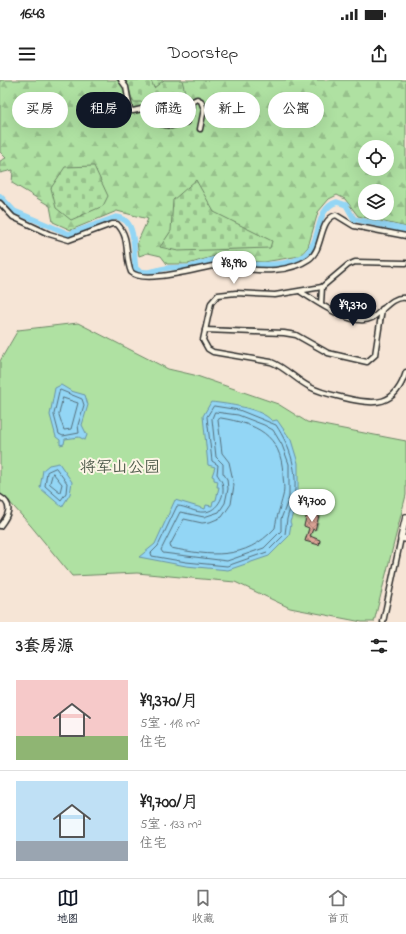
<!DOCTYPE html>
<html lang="zh">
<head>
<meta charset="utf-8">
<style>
  :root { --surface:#fff; --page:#f2f2f2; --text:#222; --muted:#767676; --line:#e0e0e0; --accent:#111827 }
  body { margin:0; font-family:"Indie Flower","LXGW WenKai TC",sans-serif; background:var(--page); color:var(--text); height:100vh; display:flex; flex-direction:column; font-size:15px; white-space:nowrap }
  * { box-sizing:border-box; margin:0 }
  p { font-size:13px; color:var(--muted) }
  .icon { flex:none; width:22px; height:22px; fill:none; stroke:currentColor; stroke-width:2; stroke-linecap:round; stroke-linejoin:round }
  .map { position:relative; height:542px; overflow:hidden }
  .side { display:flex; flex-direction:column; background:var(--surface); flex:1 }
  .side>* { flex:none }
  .hud { position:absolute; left:12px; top:12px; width:382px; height:36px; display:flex; gap:8px }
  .tools { position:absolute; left:358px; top:60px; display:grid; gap:8px }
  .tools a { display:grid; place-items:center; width:36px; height:36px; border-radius:50%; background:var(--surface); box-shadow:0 4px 16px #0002; font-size:20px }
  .price { position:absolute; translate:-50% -34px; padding:0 9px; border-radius:14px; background:#fff; color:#222; font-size:13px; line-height:26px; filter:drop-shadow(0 1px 2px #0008) }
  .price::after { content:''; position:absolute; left:50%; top:24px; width:12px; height:9px; margin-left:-6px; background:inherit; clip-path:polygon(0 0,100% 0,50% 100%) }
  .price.selected { background:var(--accent); color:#fff }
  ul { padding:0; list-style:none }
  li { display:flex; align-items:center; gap:12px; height:100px; padding:0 16px }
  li+li { border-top:1px solid var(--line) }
  li span { display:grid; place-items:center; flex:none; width:112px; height:80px; border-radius:0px; color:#555 }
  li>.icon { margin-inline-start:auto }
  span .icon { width:48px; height:48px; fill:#fffc; stroke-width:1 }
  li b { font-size:17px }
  h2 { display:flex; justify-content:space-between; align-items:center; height:48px; padding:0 16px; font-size:17px }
  .tag { padding:0 14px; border-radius:18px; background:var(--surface); box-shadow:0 4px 16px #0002; font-size:14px; line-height:36px }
  .tag.selected { background:var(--accent); color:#fff }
  .status { display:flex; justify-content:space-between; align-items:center; height:28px; padding:0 20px; background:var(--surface); direction:ltr }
  .status svg { height:11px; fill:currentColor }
  header { display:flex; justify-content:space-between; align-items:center; height:52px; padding:0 16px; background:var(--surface); font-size:18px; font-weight:600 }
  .tabs { display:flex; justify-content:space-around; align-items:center; height:56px; border-top:1px solid var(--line); background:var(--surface); font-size:11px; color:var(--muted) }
  .tabs a { display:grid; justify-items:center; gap:2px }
  .tabs .selected { color:var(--accent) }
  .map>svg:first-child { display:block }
  .forest { fill:url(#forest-firs); stroke:#6d8666; fill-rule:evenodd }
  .cemetery { fill:url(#cemetery-stones); stroke:#6d8666 }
  .park { fill:#afe1a2; stroke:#6d8666 }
  .water { fill:#93d6f5; stroke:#6992a4 }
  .shadow { fill:#0003 }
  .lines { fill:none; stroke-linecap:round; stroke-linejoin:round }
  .shore { stroke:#556f7c; stroke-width:1 }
  .canal { stroke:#93d6f5; stroke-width:5.5 }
  .building { fill:url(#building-cross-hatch); stroke:#2b2b2b }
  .street-casing { stroke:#2b2b2b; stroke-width:7 }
  .secondary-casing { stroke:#2b2b2b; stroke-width:8 }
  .street { stroke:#fcf5e5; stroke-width:4 }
  .secondary { stroke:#fcf5e5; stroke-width:5.5 }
  .labels { text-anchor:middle; stroke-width:4; stroke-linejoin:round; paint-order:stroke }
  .park-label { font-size:16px; fill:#4c5849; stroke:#fcf5e5 }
</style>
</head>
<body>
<div class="status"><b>16:43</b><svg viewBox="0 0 49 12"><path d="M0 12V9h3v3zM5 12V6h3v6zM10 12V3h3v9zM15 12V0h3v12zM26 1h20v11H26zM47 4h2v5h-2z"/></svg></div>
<header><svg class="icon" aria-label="menu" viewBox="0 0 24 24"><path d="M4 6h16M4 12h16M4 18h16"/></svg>Doorstep<svg class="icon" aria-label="share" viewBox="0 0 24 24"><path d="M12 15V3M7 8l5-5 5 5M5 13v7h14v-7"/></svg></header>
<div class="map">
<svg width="406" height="542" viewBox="0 0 406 542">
  <defs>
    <pattern id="forest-firs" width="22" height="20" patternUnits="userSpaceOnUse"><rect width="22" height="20" fill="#afe1a2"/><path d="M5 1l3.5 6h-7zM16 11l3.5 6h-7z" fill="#97c18c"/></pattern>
    <pattern id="cemetery-stones" width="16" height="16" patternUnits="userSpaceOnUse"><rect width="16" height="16" fill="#afe1a2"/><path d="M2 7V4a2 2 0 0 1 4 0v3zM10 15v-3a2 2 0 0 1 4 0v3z" fill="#97c18c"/></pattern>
    <pattern id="building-cross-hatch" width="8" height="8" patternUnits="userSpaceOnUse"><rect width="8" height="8" fill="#dea698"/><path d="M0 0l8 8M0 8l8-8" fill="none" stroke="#b4877c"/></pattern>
  </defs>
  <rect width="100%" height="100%" fill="#f6e5d6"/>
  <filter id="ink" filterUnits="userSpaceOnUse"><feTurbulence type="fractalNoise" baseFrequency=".025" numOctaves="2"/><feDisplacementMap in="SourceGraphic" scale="8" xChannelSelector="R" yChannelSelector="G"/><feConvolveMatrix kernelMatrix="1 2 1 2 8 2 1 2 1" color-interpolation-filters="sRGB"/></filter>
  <g filter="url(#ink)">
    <path class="forest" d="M0,0H406V147L358,136L345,119L337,115L329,119L318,132L308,167L300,176L264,182L240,181L231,176H215L188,184H167L161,176L148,173L139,176L137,163L148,139L117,131L71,150L53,142L50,126L12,103L13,90L0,93V81L6,78L0,72ZM365,67H387V89H365ZM365,111H387V133H365Z"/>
    <g class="cemetery">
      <path d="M126,0H151L154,8L164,0H182L187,21L184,35C166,45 160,36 149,22H133Z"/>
      <path d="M94,86L108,116L103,126L71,140L56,128L51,108L65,87Z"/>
      <path d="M196,100L214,132L272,161L270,168L178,171L160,167L171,151L173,120Z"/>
    </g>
    <path class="park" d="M78,243L168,289L194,295L278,324L307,342L406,361V415L374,542H362L290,528L235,502L137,493L72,496L31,446L6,418L0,415V281L18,250Z"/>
    <g class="water">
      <path d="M61,305L71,311L85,315L88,325L82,345L87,355L85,360L79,357L65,359L64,364L60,365V360L56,357L50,335L55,308Z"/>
      <path d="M211,322C228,324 261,328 272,341L277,340L291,360L298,383V419L290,442L291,444L289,456L269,476L228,490L186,486L139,477L155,464L175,420L205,429L206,425L212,426L213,421L216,420L219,407H217L218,401L214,400V397L212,396L215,387L208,385L203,336Z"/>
      <path d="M59,383L72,402L70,414L62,427L40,408L43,390L49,385Z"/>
    </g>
    <path class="shadow" d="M320,424L318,432L321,433L317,450L314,449L311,458L321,461L320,465L307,461L310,448L315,436H317Z"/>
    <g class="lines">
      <g class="shore">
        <path d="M60,310L82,319L84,325L78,345L79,353L63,356L59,354L54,335Z"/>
        <path d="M63,318L78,323L71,349L64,350L59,335Z"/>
        <path d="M214,326L239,330L276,345C291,368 298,391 294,419C293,425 288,432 287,439C286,444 286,449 285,454L267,472L227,486L186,482L152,476L151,473L158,466L177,426C186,426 195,433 204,432C215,432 224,419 223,408C223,402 220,399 217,394L218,385L212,381L207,337Z"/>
        <path d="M215,332L238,335L264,345L273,350L282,365L289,384V418L281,439V451L264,468L227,481L163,473L161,470L180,432L204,437L219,432L225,423L228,409L227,399L223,393V384L216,377L212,339Z"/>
        <path d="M221,338C256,344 281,354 283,394C283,400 285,409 283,416C280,428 277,435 275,448C245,481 210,476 171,468L170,465L184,439L202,443L210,442L222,437L231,424L234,405L229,382L222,373L218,340Z"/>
        <path d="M56,388L67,403L66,413L61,420L45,406L47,392Z"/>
        <path d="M53,393L62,404L60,412L50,404Z"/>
      </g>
      <path class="canal" d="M0,116L14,131L69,154L116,137C139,139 132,173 136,189C147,196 156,189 168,188C174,187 182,188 189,187C199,185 208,180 218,179C227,179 233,183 242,184C258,185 294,186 306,174C322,160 314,129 337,122L346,125L354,139L406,150"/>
    </g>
    <g class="building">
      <path d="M311,416L331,420L329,425L310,419Z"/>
      <path d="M316,421L320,422L317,431L320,432L315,450L313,449L310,456L320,460L319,465L305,461L309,448L304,446L308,429L313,430Z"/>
    </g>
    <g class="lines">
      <defs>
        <g id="street">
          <path d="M121,0L126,7L130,30L133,31L146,28L161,44L171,46L187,42L193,21L197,19L201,21L204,29L200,49"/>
          <path d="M0,123L13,137L49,154L69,160L112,144H117C131,158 124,176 131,192C144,205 201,187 219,185C227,185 233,187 241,188C262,192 290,192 309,179C324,169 318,140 336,135L354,146L406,156"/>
          <path d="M406,183L355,182L348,185L322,207L275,215L236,213L218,215L211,223L203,260L208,269L213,272L271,282C285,287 296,300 310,307C321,313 333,315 345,318C375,325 395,327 406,292"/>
          <path d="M301,212C317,222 353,248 372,238C384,231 390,216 406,218"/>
          <path d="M321,224L322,207"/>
          <path d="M205,250L284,253L296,255L328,273L367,282L375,275L382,229"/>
          <path d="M0,417C14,425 8,436 0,446"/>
          <path d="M383,542L401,458"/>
        </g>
        <path id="secondary" d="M406,437L401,458L406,459"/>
      </defs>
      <use href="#street" class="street-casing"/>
      <use href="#secondary" class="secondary-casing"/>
      <use href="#street" class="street"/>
      <use href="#secondary" class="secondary"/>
    </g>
  </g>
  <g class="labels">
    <g class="park-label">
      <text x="120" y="392">将军山公园</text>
    </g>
  </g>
</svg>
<div class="tools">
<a><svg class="icon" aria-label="locate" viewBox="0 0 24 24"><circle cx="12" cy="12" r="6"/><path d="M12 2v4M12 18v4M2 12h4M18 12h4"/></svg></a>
<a><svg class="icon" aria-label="layers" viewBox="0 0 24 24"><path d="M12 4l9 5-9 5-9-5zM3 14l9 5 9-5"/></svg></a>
</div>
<b class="price" style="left:234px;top:205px">¥8,990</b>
<b class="price selected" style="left:353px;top:247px">¥9,370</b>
<b class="price" style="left:312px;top:443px">¥9,700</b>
<div class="hud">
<a class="tag">买房</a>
<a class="tag selected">租房</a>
<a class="tag">筛选</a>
<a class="tag">新上</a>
<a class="tag">公寓</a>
</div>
</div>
<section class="side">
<h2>3套房源<svg class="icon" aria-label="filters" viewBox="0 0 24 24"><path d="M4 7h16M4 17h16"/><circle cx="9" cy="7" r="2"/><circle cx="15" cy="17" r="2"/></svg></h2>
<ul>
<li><span style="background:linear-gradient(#f6c9c9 70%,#8fb573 0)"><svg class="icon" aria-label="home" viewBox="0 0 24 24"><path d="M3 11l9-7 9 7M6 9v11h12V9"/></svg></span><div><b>¥9,370/月</b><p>5室 · 118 m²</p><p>住宅</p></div></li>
<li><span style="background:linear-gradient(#bfe0f5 75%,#9aa5b1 0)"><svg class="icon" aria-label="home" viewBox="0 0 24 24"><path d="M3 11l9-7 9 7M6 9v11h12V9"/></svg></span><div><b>¥9,700/月</b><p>5室 · 133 m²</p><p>住宅</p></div></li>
</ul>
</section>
<nav class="tabs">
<a class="selected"><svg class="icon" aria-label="map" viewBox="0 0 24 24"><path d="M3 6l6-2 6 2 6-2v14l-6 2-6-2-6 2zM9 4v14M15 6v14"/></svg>地图</a>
<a><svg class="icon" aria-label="saved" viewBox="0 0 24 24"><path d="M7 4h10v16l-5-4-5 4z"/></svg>收藏</a>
<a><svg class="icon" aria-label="home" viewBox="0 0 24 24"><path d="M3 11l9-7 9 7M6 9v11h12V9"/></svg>首页</a>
</nav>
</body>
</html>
